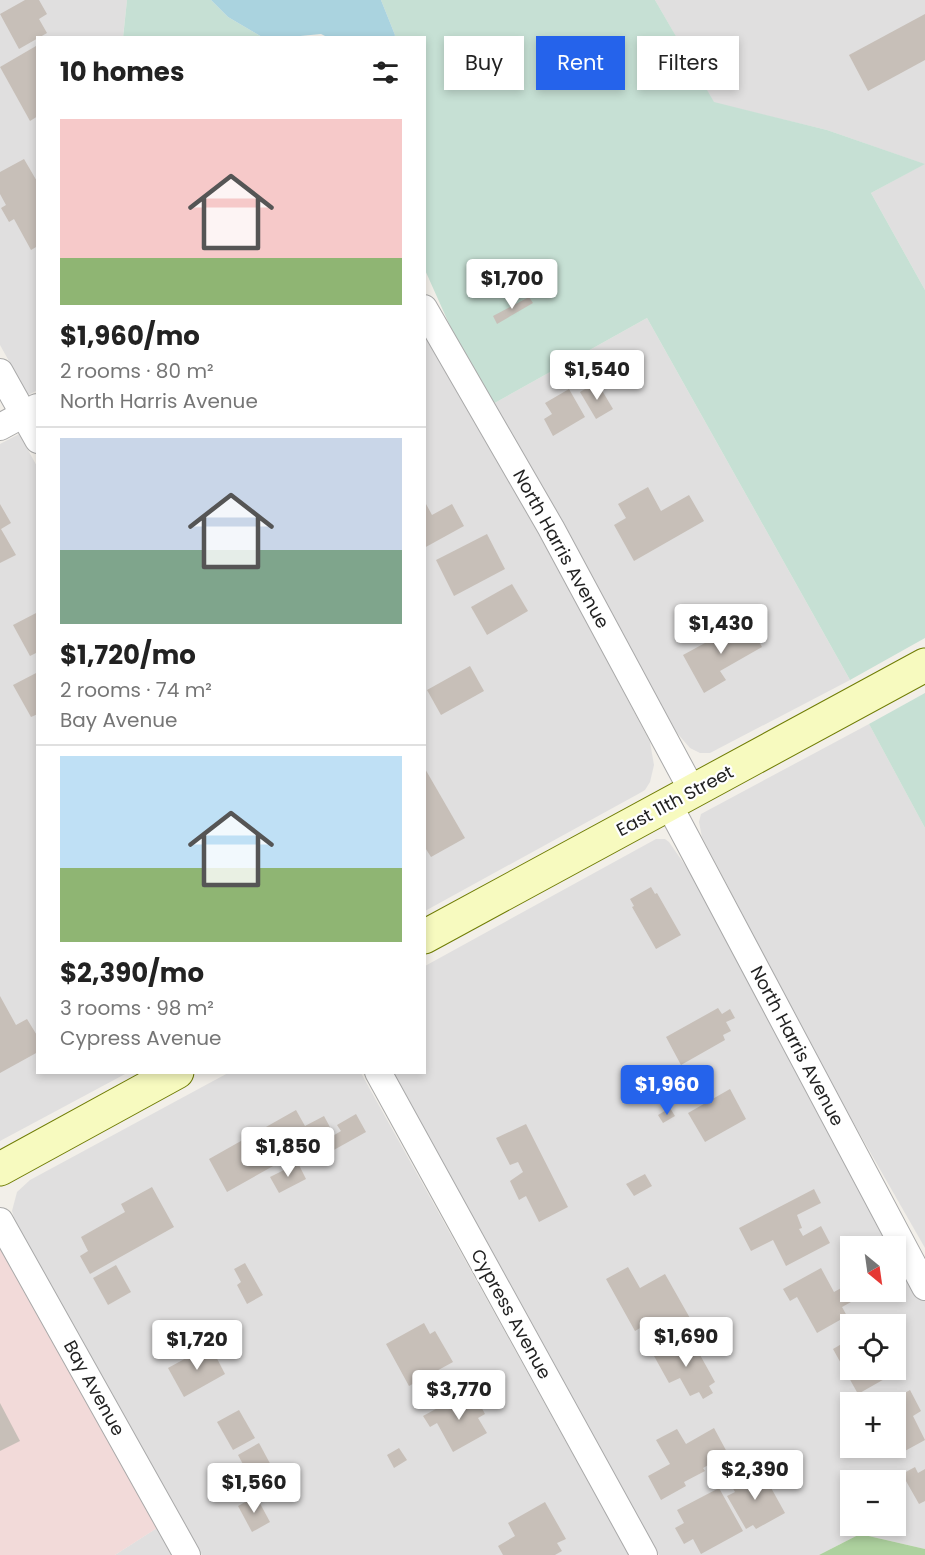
<!DOCTYPE html>
<html lang="en">
<head>
<meta charset="utf-8">
<style>
  :root { --surface:#fff; --page:#f6f6f6; --text:#222; --muted:#767676; --line:#e0e0e0; --accent:#2563eb }
  body { margin:0; font-family:Poppins,sans-serif; background:var(--page); color:var(--text); height:100vh; display:flex; flex-direction:column; font-size:22px; white-space:nowrap }
  * { box-sizing:border-box; margin:0 }
  p { font-size:20px; color:var(--muted) }
  .icon { flex:none; width:33px; height:33px; fill:none; stroke:currentColor; stroke-width:2; stroke-linecap:round; stroke-linejoin:round }
  .map { position:relative; flex:1; overflow:hidden }
  .sheet { position:absolute; left:36px; top:36px; width:390px; height:1038px; display:flex; flex-direction:column; background:var(--surface); border-radius:0px; box-shadow:0 3px 9px #0003 }
  .sheet>* { flex:none }
  .top-card { position:absolute; left:444px; top:36px; width:390px; height:54px; display:flex; gap:12px }
  .needle { width:39px; rotate:151deg }
  .buttons { position:absolute; left:840px; top:1236px; display:grid; gap:12px }
  .buttons a { display:grid; place-items:center; width:66px; height:66px; border-radius:0px; background:var(--surface); box-shadow:0 3px 9px #0003; font-size:30px }
  .price { position:absolute; translate:-50% -51px; padding:0 14px; border-radius:6px; background:#fff; color:#222; font-size:20px; line-height:39px; filter:drop-shadow(0 2px 3px #0008) }
  .price::after { content:''; position:absolute; left:50%; top:36px; width:18px; height:14px; margin-left:-9px; background:inherit; clip-path:polygon(0 0,100% 0,50% 100%) }
  .price.selected { background:var(--accent); color:#fff }
  ul { padding:0; list-style:none }
  li { display:grid; align-content:center; gap:12px; height:318px; padding:0 24px }
  li+li { border-top:2px solid var(--line) }
  li span { display:grid; place-items:center; height:186px; border-radius:0px; color:#555 }
  li>.icon { margin-inline-start:auto }
  span .icon { width:108px; height:108px; fill:#fffc; stroke-width:1 }
  li b { font-size:26px }
  h2 { display:flex; justify-content:space-between; align-items:center; height:72px; padding:0 24px; font-size:26px }
  .chip { padding:0 21px; border-radius:0px; background:var(--surface); box-shadow:0 3px 9px #0003; font-size:21px; line-height:54px }
  .chip.selected { background:var(--accent); color:#fff }
  .map>svg:first-child { display:block }
  .residential { fill:#e0dfdf; fill-rule:evenodd }
  .commercial { fill:#f2dad9 }
  .forest { fill:#add19e }
  .wetland { fill:#c6e0d4 }
  .water { fill:#aad3df }
  .building { fill:#c7bfb8 }
  .lines { fill:none; stroke-linecap:round; stroke-linejoin:round }
  .street-casing { stroke:#a9a9a9; stroke-width:28 }
  .secondary-casing { stroke:#707d05; stroke-width:35 }
  .street { stroke:#fff; stroke-width:26 }
  .secondary { stroke:#f7fabf; stroke-width:33 }
  .labels { text-anchor:middle; stroke-width:4.5; stroke-linejoin:round; paint-order:stroke }
  .street-label { font-size:18px; fill:#222; stroke:#fff }
</style>
</head>
<body>
<div class="map">
<svg width="925" height="1555" viewBox="0 0 925 1555">
  <rect width="100%" height="100%" fill="#f2efe9"/>
  <g class="residential">
    <path d="M0,0H127L123,37L38,38V390L28,395L0,345Z"/>
    <path d="M655,0H925V290L871,193L924,164L827,130L714,103Z"/>
    <path d="M647,318L850,680L710,753H700L690,748L677,733L491,405Z"/>
    <path d="M424,335L540,534L650,742L654,765L650,782L645,790L640,793L425,911Z"/>
    <path d="M19,434L38,468V1072L127,1073L0,1141V444Z"/>
    <path d="M869,724L925,828V1248L834,1089L702,837L699,822L701,814Z"/>
    <path d="M656,839H665L669,842L694,878L925,1299V1549L860,1534L819,1555H659L391,1073L424,1072L425,966ZM850,1246H896V1292H850ZM850,1324H896V1370H850ZM850,1402H896V1448H850ZM850,1480H896V1526H850Z"/>
    <path d="M228,1073H361L629,1555H202L15,1221L12,1211L17,1192L30,1180Z"/>
    <path d="M157,1528L172,1555H115Z"/>
  </g>
  <path class="commercial" d="M0,1247L157,1528L115,1555H0Z"/>
  <path class="forest" d="M860,1534L925,1549V1555H819Z"/>
  <g class="wetland">
    <path d="M127,0H211L228,17L262,37L123,38Z"/>
    <path d="M381,0H655L714,102L827,130L925,164L871,193L925,290V638L850,680L647,318L491,405L450,326L425,270L424,38L394,37L395,35Z"/>
    <path d="M925,693V828L869,724Z"/>
  </g>
  <path class="water" d="M211,0H381L395,35L394,38H329L321,34L290,37H262L228,17Z"/>
  <g class="building">
    <path d="M25,0H39L47,14L39,19L47,33L19,49L0,14Z"/>
    <path d="M925,14V60L868,91L849,55Z"/>
    <path d="M36,46L38,50V116L30,121L0,67Z"/>
    <path d="M24,159L38,183V246L31,250L14,219L9,222L1,208L6,205L0,194V172Z"/>
    <path d="M529,297L533,303L497,324L493,316Z"/>
    <path d="M597,382L613,409L596,419L580,392Z"/>
    <path d="M569,389L585,417L553,436L544,419L552,414L545,403Z"/>
    <path d="M648,487L661,511L689,495L704,521L634,561L614,525L626,518L618,504Z"/>
    <path d="M0,504L11,523L1,529L16,555L0,563Z"/>
    <path d="M426,504L432,515L452,504L464,526L424,548V505Z"/>
    <path d="M487,534L505,569L454,596L436,560Z"/>
    <path d="M512,584L528,611L487,635L471,607Z"/>
    <path d="M38,612V652L30,656L13,625Z"/>
    <path d="M747,620L762,647L720,671L726,680L704,693L683,655Z"/>
    <path d="M470,666L484,691L441,715L427,690Z"/>
    <path d="M38,672V714L31,717L13,685Z"/>
    <path d="M424,767L465,838L431,857L424,846Z"/>
    <path d="M651,887L655,894L657,893L681,935L656,949L632,907L634,906L630,899Z"/>
    <path d="M0,996L16,1025L27,1019L38,1037V1052L0,1073Z"/>
    <path d="M718,1008L722,1014L730,1009L735,1018L726,1022L731,1031L723,1035L725,1040L681,1065L666,1037Z"/>
    <path d="M730,1089L746,1119L705,1142L688,1113Z"/>
    <path d="M670,1108L675,1116L663,1123L658,1115Z"/>
    <path d="M296,1110L305,1126L324,1116L331,1129L312,1139L314,1143L227,1192L209,1159Z"/>
    <path d="M356,1114L366,1132L332,1151L326,1140L341,1131L337,1125Z"/>
    <path d="M526,1124L568,1207L539,1222L526,1196L519,1200L510,1181L523,1172L518,1162L510,1165L496,1138Z"/>
    <path d="M298,1163L306,1179L279,1193L270,1177Z"/>
    <path d="M645,1174L652,1186L634,1196L626,1184Z"/>
    <path d="M152,1187L174,1227L90,1274L80,1256L88,1251L81,1237L125,1212L121,1204Z"/>
    <path d="M814,1189L821,1203L797,1215L802,1228L799,1229L803,1236L821,1226L830,1243L786,1266L773,1240L751,1251L739,1228Z"/>
    <path d="M245,1263L263,1295L247,1304L237,1285L241,1282L234,1269Z"/>
    <path d="M116,1265L131,1292L108,1305L93,1278Z"/>
    <path d="M628,1267L640,1288L665,1274L695,1327L665,1344L652,1321L635,1331L606,1279Z"/>
    <path d="M821,1268L834,1292L843,1287L851,1302L842,1307L847,1316L817,1333L797,1297L790,1301L783,1289Z"/>
    <path d="M424,1323L430,1334L435,1331L453,1362L409,1386L386,1344Z"/>
    <path d="M685,1338L690,1347L694,1344L715,1382L709,1386L713,1393L703,1399L699,1392L690,1396L680,1378L669,1383L654,1356Z"/>
    <path d="M850,1339V1370H893L895,1373L858,1394L833,1349Z"/>
    <path d="M210,1345L225,1374L184,1397L168,1368Z"/>
    <path d="M910,1390L921,1411L913,1416L925,1440L892,1458L886,1448H896V1402H888Z"/>
    <path d="M465,1393L469,1401L476,1397L485,1414L478,1418L487,1433L453,1452L437,1423L430,1427L423,1416Z"/>
    <path d="M0,1403L20,1441L0,1451Z"/>
    <path d="M239,1410L255,1438L233,1450L217,1422Z"/>
    <path d="M714,1428L728,1454L703,1468L705,1471L684,1482L686,1486L661,1500L648,1476L670,1464L656,1440L677,1429L686,1444Z"/>
    <path d="M259,1443L273,1469L252,1481L238,1455Z"/>
    <path d="M399,1448L407,1460L394,1468L387,1455Z"/>
    <path d="M915,1467L918,1473L925,1469V1501L919,1504L902,1474Z"/>
    <path d="M760,1468L785,1513L756,1529L753,1525L746,1529L727,1496L735,1492L731,1485Z"/>
    <path d="M719,1488L743,1531L701,1554L693,1539L684,1544L675,1528L684,1523L677,1510Z"/>
    <path d="M256,1496L270,1522L252,1532L238,1506Z"/>
    <path d="M545,1502L566,1539L557,1543L562,1551L555,1555H503L498,1546L515,1536L508,1523Z"/>
  </g>
  <g class="lines">
    <defs>
      <g id="street">
        <path d="M424,308L551,528L693,792"/>
        <path d="M0,372L38,440"/>
        <path d="M0,427L37,407"/>
        <path d="M669,805L925,1287"/>
        <path d="M378,1072L644,1555"/>
        <path d="M0,1221L187,1555"/>
      </g>
      <g id="secondary">
        <path d="M424,937L925,665"/>
        <path d="M0,1169L177,1072"/>
      </g>
    </defs>
    <use href="#street" class="street-casing"/>
    <use href="#secondary" class="secondary-casing"/>
    <use href="#street" class="street"/>
    <use href="#secondary" class="secondary"/>
  </g>
  <g class="labels">
    <g class="street-label">
      <text transform="translate(561 549) rotate(61)" y="6">North Harris Avenue</text>
      <text transform="translate(675 801) rotate(-28)" y="6">East 11th Street</text>
      <text transform="translate(797 1046) rotate(62)" y="6">North Harris Avenue</text>
      <text transform="translate(511 1314) rotate(61)" y="6">Cypress Avenue</text>
      <text transform="translate(94 1388) rotate(61)" y="6">Bay Avenue</text>
    </g>
  </g>
</svg>
<div class="buttons">
<a><svg class="needle" viewBox="-14 -14 28 28"><path d="M0-13l5 13h-10z" fill="#e53935"/><path d="M0 13l5-13h-10z" fill="#767676"/></svg></a>
<a><svg class="icon" aria-label="locate" viewBox="0 0 24 24"><circle cx="12" cy="12" r="6"/><path d="M12 2v4M12 18v4M2 12h4M18 12h4"/></svg></a>
<a>+</a>
<a>−</a>
</div>
<b class="price" style="left:512px;top:310px">$1,700</b>
<b class="price" style="left:597px;top:401px">$1,540</b>
<b class="price" style="left:721px;top:655px">$1,430</b>
<b class="price selected" style="left:667px;top:1116px">$1,960</b>
<b class="price" style="left:288px;top:1178px">$1,850</b>
<b class="price" style="left:686px;top:1368px">$1,690</b>
<b class="price" style="left:197px;top:1371px">$1,720</b>
<b class="price" style="left:459px;top:1421px">$3,770</b>
<b class="price" style="left:755px;top:1501px">$2,390</b>
<b class="price" style="left:254px;top:1514px">$1,560</b>
<div class="top-card">
<a class="chip">Buy</a>
<a class="chip selected">Rent</a>
<a class="chip">Filters</a>
</div>
<section class="sheet">
<h2>10 homes<svg class="icon" aria-label="filters" viewBox="0 0 24 24"><path d="M4 7h16M4 17h16"/><circle cx="9" cy="7" r="2"/><circle cx="15" cy="17" r="2"/></svg></h2>
<ul>
<li><span style="background:linear-gradient(#f6c9c9 75%,#8fb573 0)"><svg class="icon" aria-label="home" viewBox="0 0 24 24"><path d="M3 11l9-7 9 7M6 9v11h12V9"/></svg></span><div><b>$1,960/mo</b><p>2 rooms · 80 m²</p><p>North Harris Avenue</p></div></li>
<li><span style="background:linear-gradient(#c9d6e8 60%,#7fa58c 0)"><svg class="icon" aria-label="home" viewBox="0 0 24 24"><path d="M3 11l9-7 9 7M6 9v11h12V9"/></svg></span><div><b>$1,720/mo</b><p>2 rooms · 74 m²</p><p>Bay Avenue</p></div></li>
<li><span style="background:linear-gradient(#bfe0f5 60%,#8fb573 0)"><svg class="icon" aria-label="home" viewBox="0 0 24 24"><path d="M3 11l9-7 9 7M6 9v11h12V9"/></svg></span><div><b>$2,390/mo</b><p>3 rooms · 98 m²</p><p>Cypress Avenue</p></div></li>
</ul>
</section>
</div>
</body>
</html>
